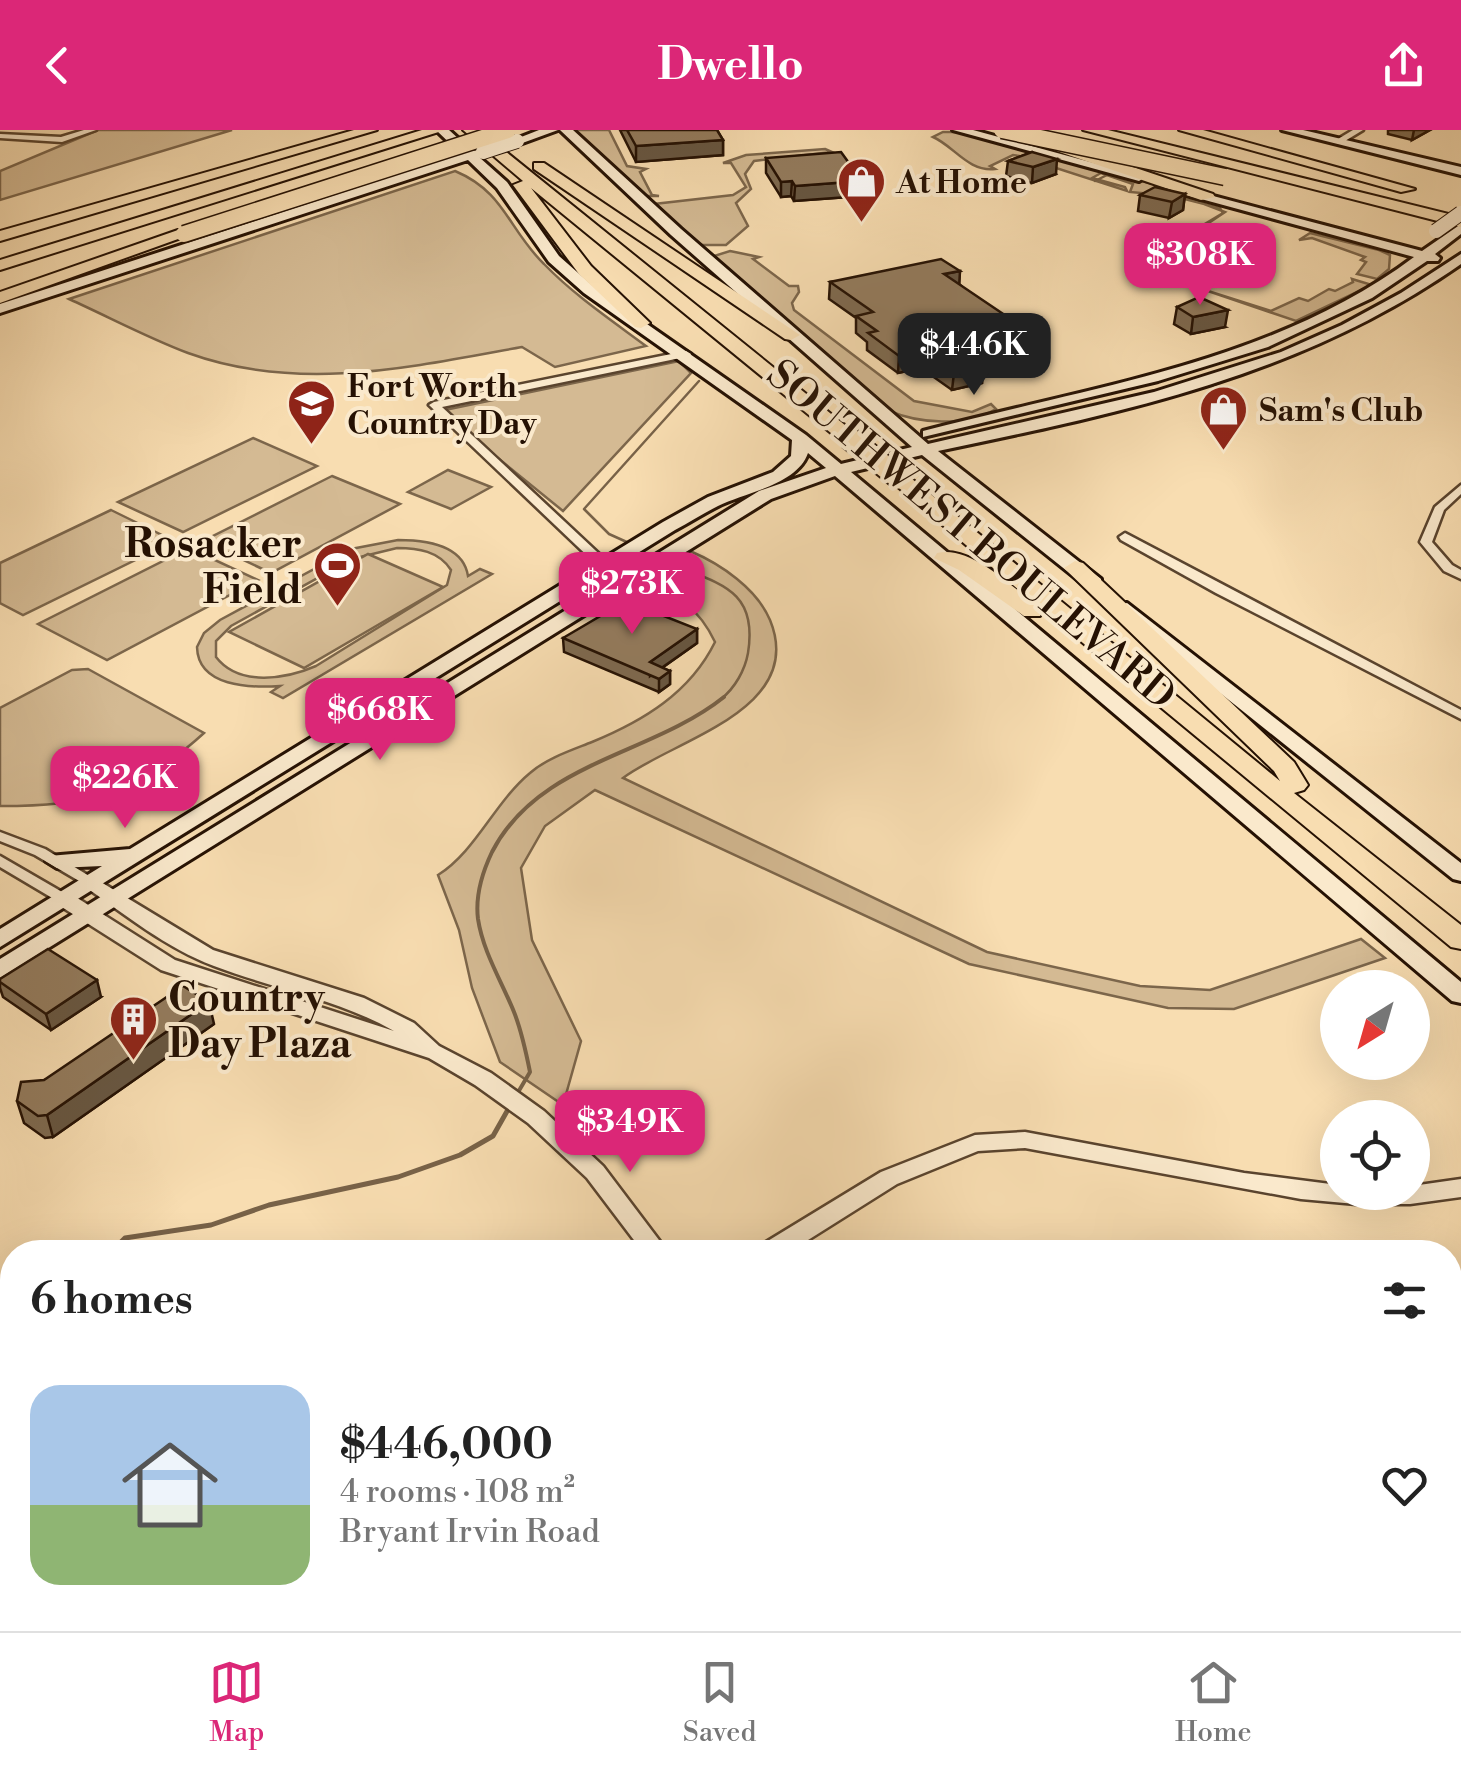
<!DOCTYPE html>
<html lang="en">
<head>
<meta charset="utf-8">
<style>
  :root { --surface:#fff; --page:#f6f6f6; --text:#222; --muted:#767676; --line:#e0e0e0; --accent:#db2777 }
  body { margin:0; font-family:"Libre Bodoni",serif; background:var(--page); color:var(--text); height:100vh; display:flex; flex-direction:column; font-size:38px; white-space:nowrap }
  * { box-sizing:border-box; margin:0 }
  p { font-size:32px; color:var(--muted) }
  .icon { flex:none; width:55px; height:55px; fill:none; stroke:currentColor; stroke-width:2; stroke-linecap:round; stroke-linejoin:round }
  .map { position:relative; flex:1; overflow:hidden }
  .drawer { position:absolute; left:0px; top:1110px; width:1462px; height:392px; display:flex; flex-direction:column; background:var(--surface); border-radius:40px 40px 0 0; box-shadow:0 10px 40px #0002 }
  .drawer>* { flex:none }
  .needle { width:65px; rotate:217deg }
  .tools { position:absolute; left:1320px; top:840px; display:grid; gap:20px }
  .tools a { display:grid; place-items:center; width:110px; height:110px; border-radius:50%; background:var(--surface); box-shadow:0 10px 40px #0002; font-size:50px }
  .price { position:absolute; translate:-50% -85px; padding:0 22px; border-radius:20px; background:var(--accent); color:#fff; font-size:32px; line-height:65px; filter:drop-shadow(0 2px 5px #0008) }
  .price::after { content:''; position:absolute; left:50%; top:60px; width:30px; height:22px; margin-left:-15px; background:inherit; clip-path:polygon(0 0,100% 0,50% 100%) }
  .price.current { background:#222; color:#fff }
  ul { padding:0; list-style:none }
  li { display:flex; align-items:center; gap:30px; height:250px; padding:0 30px }
  li+li { border-top:2px solid var(--line) }
  li span { display:grid; place-items:center; flex:none; width:280px; height:200px; border-radius:30px; color:#555 }
  li>.icon { margin-inline-start:auto }
  span .icon { width:120px; height:120px; fill:#fffc; stroke-width:1 }
  li b { font-size:42px }
  h2 { display:flex; justify-content:space-between; align-items:center; height:120px; padding:0 30px; font-size:42px }
  header { display:flex; justify-content:space-between; align-items:center; height:130px; padding:0 30px; background:var(--accent); color:#fff; font-size:45px; font-weight:800 }
  .tabs { display:flex; justify-content:space-around; align-items:center; height:140px; border-top:2px solid var(--line); background:var(--surface); font-size:28px; color:var(--muted) }
  .tabs a { display:grid; justify-items:center; gap:5px }
  .tabs .current { color:var(--accent) }
  .map>svg:first-child { display:block }
  .green { fill:#d4ba93; stroke:#7c664b; stroke-width:2.5; fill-rule:evenodd }
  .lines { fill:none; stroke-linecap:round; stroke-linejoin:round }
  .stream-far2 { stroke:#786248; stroke-width:2.5 }
  .stream-far1 { stroke:#786248; stroke-width:4 }
  .stream { stroke:#786248; stroke-width:5 }
  .minor-casing { stroke:#5a442e; stroke-width:5 }
  .tertiary-casing { stroke:#5a442e; stroke-width:5 }
  .secondary-casing { stroke:#251103; stroke-width:6 }
  .motorway-casing { stroke:#251103; stroke-width:4 }
  .minor { fill:#fae9cc; fill-rule:evenodd }
  .tertiary { fill:#fae9cc; fill-rule:evenodd }
  .secondary { fill:#fae9cc; fill-rule:evenodd }
  .motorway { fill:#f8ddb1; fill-rule:evenodd }
  .secondary-bridge-casing { stroke:#251103; stroke-width:16; stroke-linecap:butt }
  .motorway-bridge-far1-casing { stroke:#251103; stroke-width:19; stroke-linecap:butt }
  .motorway-bridge-casing { stroke:#251103; stroke-width:25; stroke-linecap:butt }
  .secondary-bridge { stroke:#fae9cc; stroke-width:14 }
  .motorway-bridge-far1 { stroke:#f8ddb1; stroke-width:16 }
  .motorway-bridge { stroke:#f8ddb1; stroke-width:21 }
  .wall { fill:#7e6a50; stroke:#251103; stroke-width:2.5 }
  .shaded-wall { fill:#675641; stroke:#251103; stroke-width:2.5 }
  .building { fill:#937b5d; stroke:#251103; stroke-width:2.5 }
  .labels { text-anchor:middle; stroke-width:8; stroke-linejoin:round; paint-order:stroke }
  .far-poi-label { font-size:32px; font-weight:bold; fill:#251103; stroke:#fae9cc; text-anchor:start }
  .street-label { font-size:40px; fill:#251103; stroke:#fae9cc }
  .poi-label { font-size:40px; font-weight:bold; fill:#251103; stroke:#fae9cc; text-anchor:end }
</style>
</head>
<body>
<header><svg class="icon" aria-label="back" viewBox="0 0 24 24"><path d="M15 5l-7 7 7 7"/></svg>Dwello<svg class="icon" aria-label="share" viewBox="0 0 24 24"><path d="M12 15V3M7 8l5-5 5 5M5 13v7h14v-7"/></svg></header>
<div class="map">
<svg width="1461" height="1501" viewBox="0 0 1461 1501">
  <rect width="100%" height="100%" fill="#f8ddb1"/>
  <filter id="stains"><feTurbulence type="fractalNoise" baseFrequency=".002" numOctaves="4"/><feColorMatrix values="0 0 0 0 .2 0 0 0 0 .09 0 0 0 0 .02 0 0 0 .5 -.17"/></filter>
  <radialGradient id="worn" r=".72"><stop offset=".6" stop-color="#630" stop-opacity="0"/><stop offset="1" stop-color="#630" stop-opacity=".3"/></radialGradient>
  <g class="green">
    <path d="M98,0H232L0,70V41Z"/>
    <path d="M570,0H609L627,36L646,39L640,42L652,65L659,66H644Z"/>
    <path d="M943,2H957L1172,59L1196,66L1191,69L1225,82L1198,100L1191,97L1198,98L1223,83L1220,78L1173,66L1130,62L1133,54L1101,43L1092,48L1125,57L1127,61L1019,26L1013,25L990,36L995,39C968,42 954,16 933,7Z"/>
    <path d="M825,19L832,22L754,31L745,44L751,59L736,73L748,96L726,115H697L654,74L733,65L746,57L731,33H723L746,25Z"/>
    <path d="M455,41C505,62 508,99 544,134C574,165 611,190 646,216L555,237L522,217C412,237 298,263 188,223C148,208 109,187 69,169Z"/>
    <path d="M1310,103L1379,120L1390,125L1389,139L1377,149L1357,144L1366,132L1361,130L1365,127L1312,108L1299,110Z"/>
    <path d="M730,121L759,127L753,129L789,156H798L799,162L792,173L794,180L914,271L972,282L991,274L996,279C965,297 919,294 887,280L711,127Z"/>
    <path d="M1352,149L1372,155L1296,191L1208,161L1271,181L1299,168L1308,171L1329,159L1335,161L1353,152Z"/>
    <path d="M679,231L691,243L563,381L440,281Z"/>
    <path d="M253,308L317,336L183,402L118,372Z"/>
    <path d="M448,340L491,357L451,379L408,362Z"/>
    <path d="M332,346L400,374L271,443L203,411Z"/>
    <path d="M111,380L174,411L23,485L0,473V433Z"/>
    <path d="M398,410C425,410 463,414 468,446L480,439L492,444L283,568L271,562L280,556C250,558 198,557 197,517L204,503L220,490L351,419ZM397,418C418,418 439,421 451,440L447,455L316,536C286,549 239,557 216,527V511L231,496L352,429Z"/>
    <path d="M189,418L258,450L107,530L38,494Z"/>
    <path d="M690,421C721,434 757,459 770,490C807,580 673,610 623,648L987,822L1140,856L1210,860L1361,809L1385,828L1234,879L1168,878L969,834L595,660L545,696L521,738L532,810L581,911L563,975L500,932L472,858L459,800L438,745C476,721 494,673 530,643C547,628 572,620 592,612C643,591 690,563 715,512C699,478 677,464 642,451Z"/>
    <path d="M368,424L443,457L304,538L229,502Z"/>
    <path d="M88,539L204,603C137,664 89,676 0,676V578L72,540Z"/>
  </g>
  <g class="lines">
    <g class="stream-far2">
      <path d="M1095,51L1107,45"/>
      <path d="M629,413L609,404L584,379L699,251"/>
      <path d="M664,431C713,453 759,455 748,523C745,540 735,558 721,569"/>
    </g>
    <path class="stream-far1" d="M517,964L530,942C526,922 522,902 514,882C502,852 483,822 478,789C475,765 482,743 492,722C539,631 650,626 724,567"/>
    <g class="stream">
      <path d="M111,1122L125,1108L211,1095L269,1075L398,1047L460,1025L493,1006L510,976"/>
      <path d="M0,1159L12,1161"/>
    </g>
    <defs>
      <g id="minor">
        <path d="M84,0H96L62,12L0,8V4L61,7Z"/>
        <path d="M1353,0H1363L1340,14L1333,12Z"/>
        <path d="M686,221L691,224L690,226L442,277L626,449L628,452L622,456L618,455L429,275L434,272Z"/>
        <path d="M1461,355V364L1444,380L1432,412L1452,435L1461,440V449L1444,441L1420,412L1435,377Z"/>
        <path d="M1125,403L1461,580V589L1216,463L1121,410L1119,407Z"/>
        <path d="M0,702L45,719L99,752L96,755H86L35,725L0,711Z"/>
        <path d="M0,726L69,766L72,769L64,774L59,772L0,737Z"/>
        <path d="M0,1329C16,1335 12,1347 12,1361L4,1359L0,1354Z"/>
      </g>
      <g id="tertiary">
        <path d="M91,746L213,820L364,868L414,893L439,916L491,943L544,981L603,1036L668,1122H643L587,1048L528,993L475,955L429,928L161,840L57,774L54,769L57,764H71L175,830L394,901C338,869 274,859 214,836C166,818 126,785 84,756L81,752L84,748Z"/>
        <path d="M1025,1002L1244,1043L1338,1055V1062H1412V1056L1461,1049V1067L1410,1074H1356L1301,1069L1025,1018L978,1021L897,1054L789,1122H758L761,1115L881,1042L975,1005Z"/>
        <path d="M903,1490H935L941,1501H909Z"/>
      </g>
      <g id="secondary">
        <path d="M436,0H449L472,21L485,19V25L479,27L507,52L559,126L594,157L806,305L841,334L912,317L671,105L560,0H573L681,99L928,314L1154,262L1281,222L1342,195L1401,163L1461,124V134C1301,246 1125,282 938,321L1101,449V457H1087L922,325L851,342L1461,852V873L1452,871L835,346L771,369L0,848V829L759,361L826,338L808,323C797,355 746,362 718,376C704,383 690,392 675,400L0,817V799L102,736L57,738L46,731L49,726L130,719L663,392L708,367L773,342L791,326L792,310L584,163L549,132L497,58L468,30L0,183V174L461,24Z"/>
        <path d="M539,0H558L517,15L511,11Z"/>
        <path d="M953,0H973L1145,47L1139,51Z"/>
        <path d="M1282,0H1303L1461,37V45Z"/>
        <path d="M1179,57L1422,121L1461,94V104L1435,124L1440,128L1438,131H1427L1372,168L1268,217L1158,251L923,307V301C1089,257 1273,233 1414,127L1179,63Z"/>
        <path d="M1127,473L1461,733V751L1453,749L1120,483V475Z"/>
      </g>
      <g id="motorway">
        <path d="M354,0H377L0,111V101Z"/>
        <path d="M422,0H445L0,140V130Z"/>
        <path d="M463,0H479L856,304V312H842L531,58L591,136L650,193L641,198L635,197L579,144L513,55L523,51Z"/>
        <path d="M1083,0H1108L1461,87V97Z"/>
        <path d="M1179,0H1203L1415,59L1401,62Z"/>
        <path d="M1035,4L1213,64L1215,67L1201,70L1030,12L1027,9Z"/>
        <path d="M534,33H544L800,205L791,210L785,209L534,39Z"/>
        <path d="M178,100L192,104L0,173V162Z"/>
        <path d="M899,342L906,344L1280,651L1274,641L1064,438L1075,431L1083,433L1294,632L1308,655L1304,660L1294,663L1461,795V819L1451,817L1043,480L1040,486H1024L959,440L934,428L937,423C969,416 1003,450 1027,467L892,352L889,348L892,344Z"/>
      </g>
    </defs>
    <use href="#minor" class="minor-casing"/>
    <use href="#tertiary" class="tertiary-casing"/>
    <use href="#secondary" class="secondary-casing"/>
    <use href="#motorway" class="motorway-casing"/>
    <use href="#minor" class="minor"/>
    <use href="#tertiary" class="tertiary"/>
    <use href="#secondary" class="secondary"/>
    <use href="#motorway" class="motorway"/>
    <defs>
      <g id="secondary-bridge">
        <path d="M483,22L517,11"/>
        <path d="M1436,101L1461,83"/>
      </g>
      <g id="motorway-bridge-far1">
        <path d="M1002,0L1225,47"/>
        <path d="M184,104L508,0"/>
      </g>
      <path id="motorway-bridge" d="M849,308L899,348"/>
    </defs>
    <use href="#secondary-bridge" class="secondary-bridge-casing"/>
    <use href="#motorway-bridge-far1" class="motorway-bridge-far1-casing"/>
    <use href="#motorway-bridge" class="motorway-bridge-casing"/>
    <use href="#secondary-bridge" class="secondary-bridge"/>
    <use href="#motorway-bridge-far1" class="motorway-bridge-far1"/>
    <use href="#motorway-bridge" class="motorway-bridge"/>
  </g>
  <g class="wall">
    <path d="M620,0H717L723,10V25L636,32Z"/>
    <path d="M1388,0H1430L1412,10L1388,4Z"/>
    <path d="M1032,22L1056,44L1032,53L1006,46L1008,31Z"/>
    <path d="M766,28L862,66L794,71L791,66L781,67L766,43Z"/>
    <path d="M1185,64L1183,80L1169,88L1138,81L1140,65Z"/>
    <path d="M960,141L959,154L1042,228L1006,237L997,230L981,234L983,236L982,253L952,260L921,238L898,243L867,220V212L856,203V188L829,169L830,152Z"/>
    <path d="M1177,177L1225,197L1191,204L1174,194Z"/>
    <path d="M697,499V513L662,538L670,541V554L659,562L564,522L563,508Z"/>
    <path d="M0,849L101,867L51,900L3,867L0,858Z"/>
    <path d="M214,894L53,1007L45,1008L24,993L17,971L44,950Z"/>
  </g>
  <g class="shaded-wall">
    <path d="M1414,0H1430L1412,10Z"/>
    <path d="M723,10V25L636,32V16Z"/>
    <path d="M1057,29L1056,44L1032,53L1033,37Z"/>
    <path d="M792,51L791,66L781,67V52Z"/>
    <path d="M862,51V66L794,71L795,56Z"/>
    <path d="M1185,64L1183,80L1169,88L1172,72Z"/>
    <path d="M960,141L959,158L944,144Z"/>
    <path d="M1228,180L1225,197L1191,204L1193,187Z"/>
    <path d="M1043,211L1042,228L1006,237L1007,219Z"/>
    <path d="M998,213L997,230L961,239L963,221Z"/>
    <path d="M922,220L921,238L898,243L899,226Z"/>
    <path d="M983,236L982,253L952,260L954,243Z"/>
    <path d="M697,499V513L650,546V532Z"/>
    <path d="M670,541V554L659,562V549Z"/>
    <path d="M97,850L101,867L51,900L46,884Z"/>
    <path d="M209,872L214,894L53,1007L47,985Z"/>
  </g>
  <g class="building">
    <path d="M627,0H717L723,10L636,16Z"/>
    <path d="M841,22L862,51L795,56L792,51L781,52L766,28Z"/>
    <path d="M1032,22L1057,29L1033,37L1008,31Z"/>
    <path d="M1155,57L1185,64L1172,72L1140,65Z"/>
    <path d="M941,129L960,141L944,144L1043,211L1007,219L998,213L963,221L983,236L954,243L922,220L899,226L868,203L877,201L856,186L873,182L830,152Z"/>
    <path d="M1199,167L1228,180L1193,187L1177,177Z"/>
    <path d="M626,471L697,499L650,532L670,541L659,549L563,508Z"/>
    <path d="M48,819L97,850L46,884L0,852V849Z"/>
    <path d="M183,856L209,872L47,985L38,986L17,971L21,952L44,950Z"/>
  </g>
  <defs>
    <symbol id="shop-pin" viewBox="-11 -11 22 30"><path d="M0 17L-7.5 6A9.5 9.5 0 1 1 7.5 6Z" fill="#8f2418" stroke="#fae9cc"/><path d="M-5-2.5h2.3a2.7 3.5 0 0 1 5.4 0H5L5.5 6h-11ZM-1.5-2.5h3a1.5 2.3 0 0 0-3 0Z" fill="#fff"/></symbol>
    <symbol id="school-pin" viewBox="-11 -11 22 30"><path d="M0 17L-7.5 6A9.5 9.5 0 1 1 7.5 6Z" fill="#8f2418" stroke="#fae9cc"/><path d="M0-5L7-2L0 1L-7-2ZM-4 1L0 2.5L4 1V4Q0 6-4 4Z" fill="#fff"/></symbol>
    <symbol id="stadium-pin" viewBox="-11 -11 22 30"><path d="M0 17L-7.5 6A9.5 9.5 0 1 1 7.5 6Z" fill="#8f2418" stroke="#fae9cc"/><path d="M0-5a6.5 5 0 1 0 0 10a6.5 5 0 1 0 0-10ZM-3.5-1.8h7v3.6h-7Z" fill="#fff"/></symbol>
    <symbol id="building-pin" viewBox="-11 -11 22 30"><path d="M0 17L-7.5 6A9.5 9.5 0 1 1 7.5 6Z" fill="#8f2418" stroke="#fae9cc"/><path d="M-4-6H4V6H1V3H-1V6H-4ZM-2.5-4.3h1.7v1.8h-1.7ZM.8-4.3h1.7v1.8H.8ZM-2.5-1h1.7V.8h-1.7ZM.8-1h1.7V.8H.8Z" fill="#fff"/></symbol>
  </defs>
  <g fill-rule="evenodd">
    <use href="#shop-pin" x="834" y="24" width="55" height="75"/>
    <use href="#school-pin" x="284" y="246" width="55" height="75"/>
    <use href="#shop-pin" x="1196" y="252" width="55" height="75"/>
    <use href="#stadium-pin" x="310" y="408" width="55" height="75"/>
    <use href="#building-pin" x="106" y="862" width="55" height="75"/>
  </g>
  <g class="labels">
    <g class="far-poi-label">
      <text x="896" y="63">At Home</text>
      <text x="347" y="267">Fort Worth<tspan x="347" dy="37">Country Day</tspan></text>
      <text x="1259" y="291">Sam's Club</text>
    </g>
    <g class="street-label">
      <text transform="translate(972 404) rotate(40)" y="14">SOUTHWEST BOULEVARD</text>
    </g>
    <g class="poi-label">
      <text x="302" y="427">Rosacker<tspan x="302" dy="46">Field</tspan></text>
      <text x="168" y="881" text-anchor="start">Country<tspan x="168" dy="46">Day Plaza</tspan></text>
    </g>
  </g>
  <rect width="100%" height="100%" filter="url(#stains)"/>
  <rect width="100%" height="100%" fill="url(#worn)"/>
</svg>
<div class="tools">
<a><svg class="needle" viewBox="-14 -14 28 28"><path d="M0-13l5 13h-10z" fill="#e53935"/><path d="M0 13l5-13h-10z" fill="#767676"/></svg></a>
<a><svg class="icon" aria-label="locate" viewBox="0 0 24 24"><circle cx="12" cy="12" r="6"/><path d="M12 2v4M12 18v4M2 12h4M18 12h4"/></svg></a>
</div>
<b class="price" style="left:1200px;top:178px">$308K</b>
<b class="price current" style="left:974px;top:268px">$446K</b>
<b class="price" style="left:632px;top:507px">$273K</b>
<b class="price" style="left:380px;top:633px">$668K</b>
<b class="price" style="left:125px;top:701px">$226K</b>
<b class="price" style="left:630px;top:1045px">$349K</b>
<section class="drawer">
<h2>6 homes<svg class="icon" aria-label="filters" viewBox="0 0 24 24"><path d="M4 7h16M4 17h16"/><circle cx="9" cy="7" r="2"/><circle cx="15" cy="17" r="2"/></svg></h2>
<ul>
<li><span style="background:linear-gradient(#a9c7e8 60%,#8fb573 0)"><svg class="icon" aria-label="home" viewBox="0 0 24 24"><path d="M3 11l9-7 9 7M6 9v11h12V9"/></svg></span><div><b>$446,000</b><p>4 rooms · 108 m²</p><p>Bryant Irvin Road</p></div><svg class="icon" aria-label="heart" viewBox="0 0 24 24"><path d="M12 20l-8-8c-3-5 5-10 8-4 3-6 11-1 8 4z"/></svg></li>
</ul>
</section>
</div>
<nav class="tabs">
<a class="current"><svg class="icon" aria-label="map" viewBox="0 0 24 24"><path d="M3 6l6-2 6 2 6-2v14l-6 2-6-2-6 2zM9 4v14M15 6v14"/></svg>Map</a>
<a><svg class="icon" aria-label="saved" viewBox="0 0 24 24"><path d="M7 4h10v16l-5-4-5 4z"/></svg>Saved</a>
<a><svg class="icon" aria-label="home" viewBox="0 0 24 24"><path d="M3 11l9-7 9 7M6 9v11h12V9"/></svg>Home</a>
</nav>
</body>
</html>
